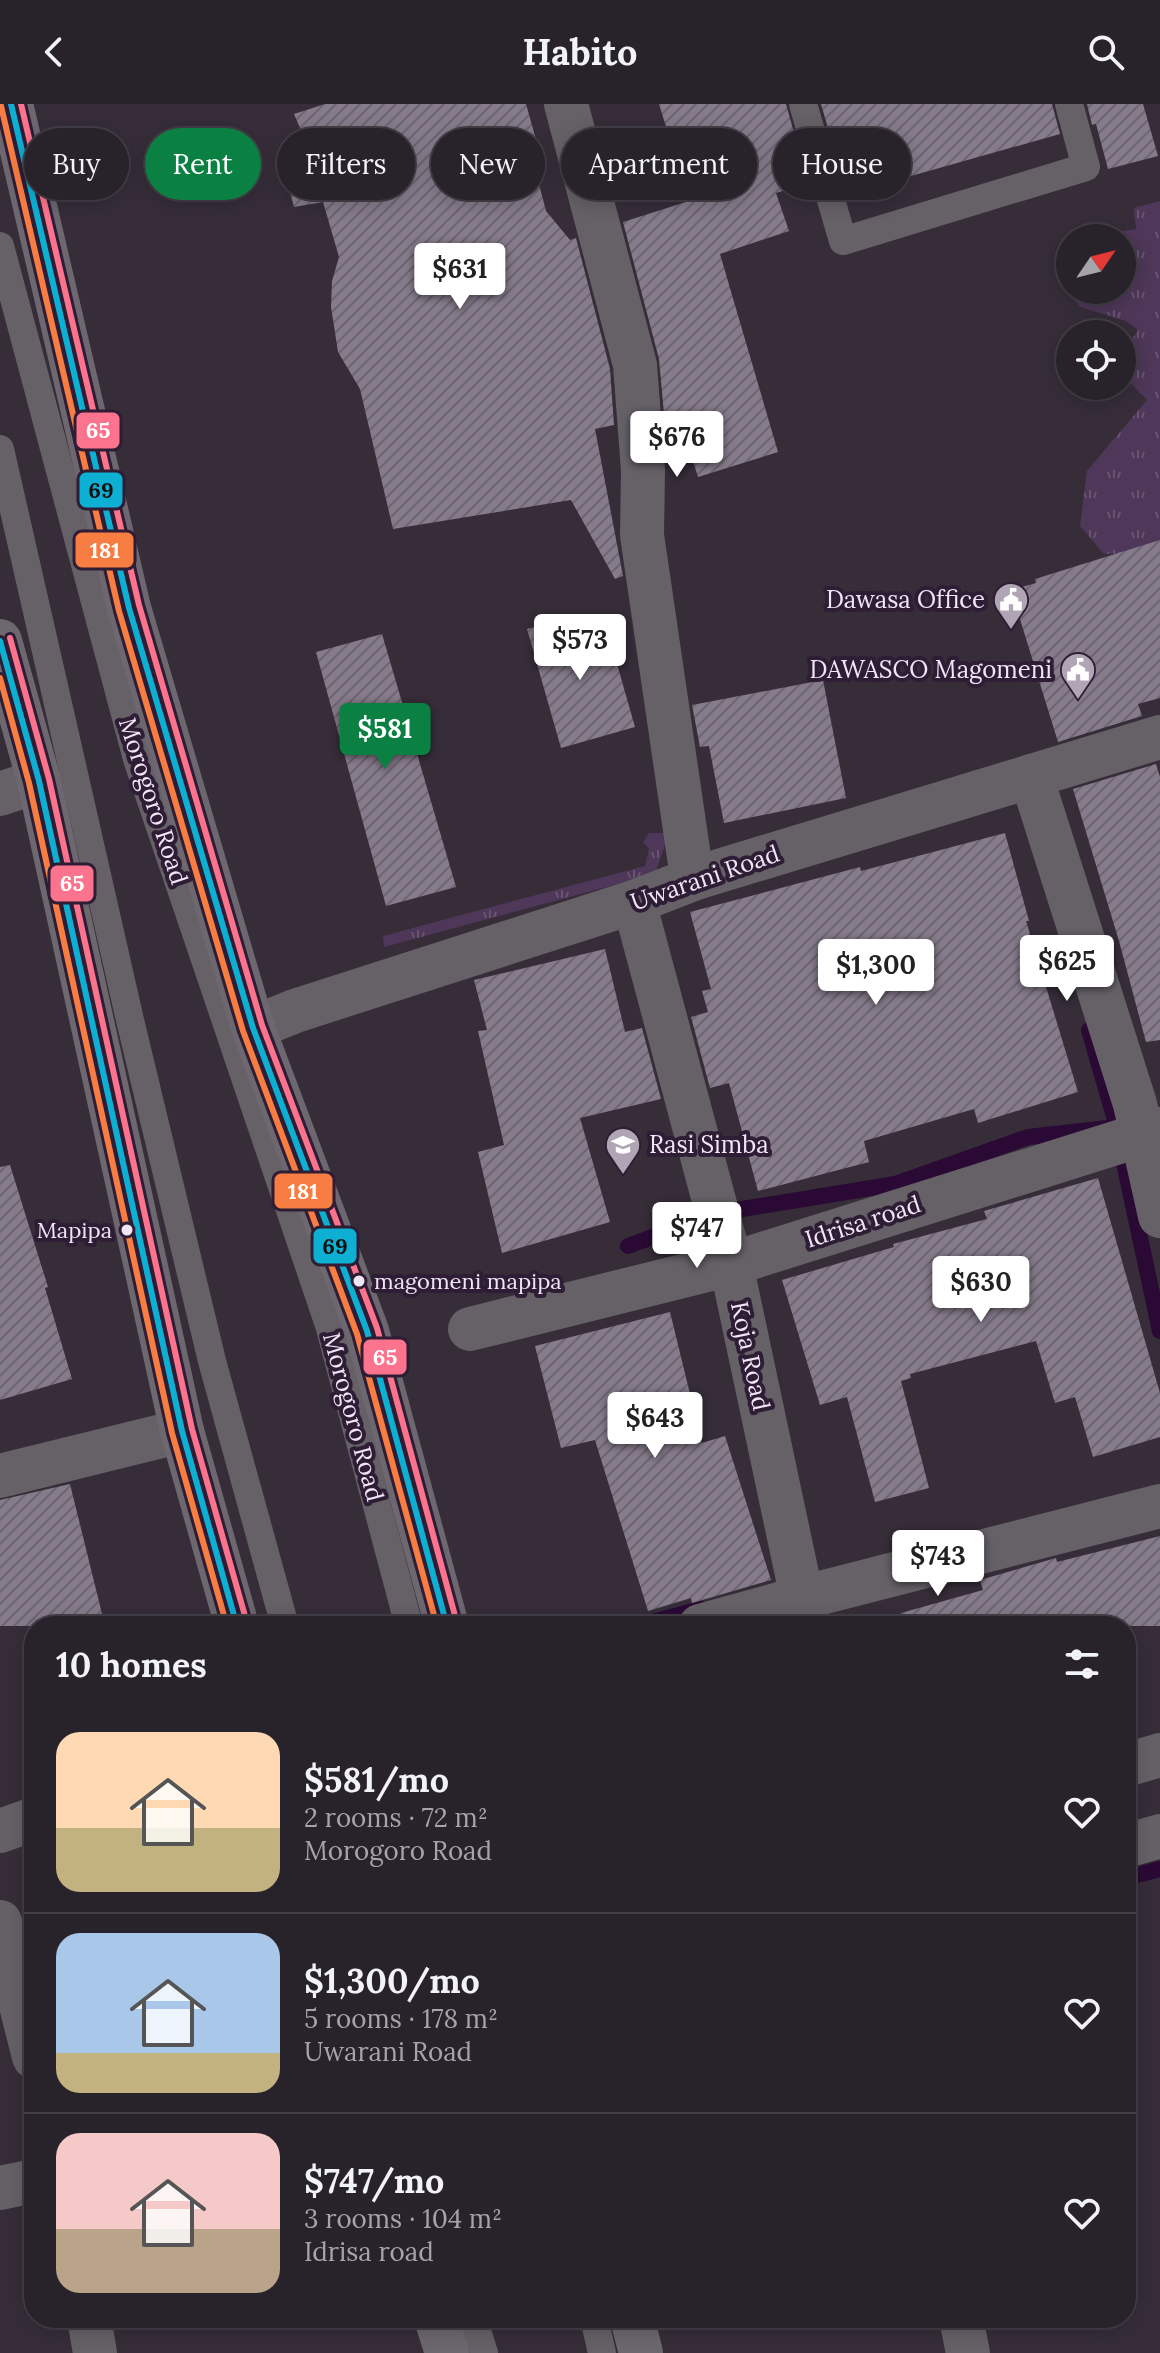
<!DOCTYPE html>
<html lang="en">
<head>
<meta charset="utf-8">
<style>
  :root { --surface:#28222b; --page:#342f37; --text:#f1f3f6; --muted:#a5a4a9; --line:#443f47; --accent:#0b8043 }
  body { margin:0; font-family:Lora,serif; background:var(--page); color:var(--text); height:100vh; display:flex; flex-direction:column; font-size:30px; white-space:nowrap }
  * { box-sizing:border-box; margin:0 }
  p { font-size:26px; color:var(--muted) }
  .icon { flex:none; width:44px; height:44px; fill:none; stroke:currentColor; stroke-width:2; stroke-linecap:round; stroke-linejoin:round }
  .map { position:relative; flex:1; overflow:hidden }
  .drawer { position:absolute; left:24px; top:1512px; width:1112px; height:712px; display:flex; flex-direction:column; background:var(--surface); border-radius:32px; box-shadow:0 4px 20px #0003,0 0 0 2px var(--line) }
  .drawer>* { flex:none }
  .hud { position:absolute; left:24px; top:24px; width:1112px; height:72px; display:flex; gap:16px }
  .needle { width:52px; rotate:55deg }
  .tools { position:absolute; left:1056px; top:120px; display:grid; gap:16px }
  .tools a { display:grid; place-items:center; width:80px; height:80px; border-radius:50%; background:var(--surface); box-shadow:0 4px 20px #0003,0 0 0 2px var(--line); font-size:40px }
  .price { position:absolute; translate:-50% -68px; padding:0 18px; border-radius:8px; background:#fff; color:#222; font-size:26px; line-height:52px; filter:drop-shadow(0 2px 4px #0008) }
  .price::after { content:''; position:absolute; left:50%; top:48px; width:24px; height:18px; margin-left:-12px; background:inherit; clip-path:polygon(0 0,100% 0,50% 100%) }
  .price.on { background:var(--accent); color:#fff }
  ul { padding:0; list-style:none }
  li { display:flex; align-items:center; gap:24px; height:200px; padding:0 32px }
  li+li { border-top:2px solid var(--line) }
  li span { display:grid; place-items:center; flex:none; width:224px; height:160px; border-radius:24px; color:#555 }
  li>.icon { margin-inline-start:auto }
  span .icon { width:96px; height:96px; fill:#fffc; stroke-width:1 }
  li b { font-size:34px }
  h2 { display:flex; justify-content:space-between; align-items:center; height:96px; padding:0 32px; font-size:34px }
  .chip { padding:0 28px; border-radius:36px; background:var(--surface); box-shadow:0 4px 20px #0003,0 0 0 2px var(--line); font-size:28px; line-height:72px }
  .chip.on { background:var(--accent); color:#fff }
  header { display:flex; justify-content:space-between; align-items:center; height:104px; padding:0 32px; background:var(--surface); font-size:36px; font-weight:800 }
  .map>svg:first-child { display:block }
  .grass { fill:url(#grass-tufts) }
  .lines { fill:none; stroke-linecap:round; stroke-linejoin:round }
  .stream { stroke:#2a0a35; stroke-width:16 }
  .building { fill:url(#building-hatch) }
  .lane { stroke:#656167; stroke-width:28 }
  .street { stroke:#656167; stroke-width:44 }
  .highway { stroke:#6d6870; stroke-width:44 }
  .bus-1-casing { stroke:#2e1d35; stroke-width:12 }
  .bus-2-casing { stroke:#2e1d35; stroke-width:12 }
  .bus-3-casing { stroke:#2e1d35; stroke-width:12 }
  .bus-1 { stroke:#0dafd3; stroke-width:6 }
  .bus-2 { stroke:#f77d43; stroke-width:6 }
  .bus-3 { stroke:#fc738d; stroke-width:6 }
  .bus-dot { fill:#f1e6f6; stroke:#2e1d35; stroke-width:3 }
  .labels { text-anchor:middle; stroke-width:8; stroke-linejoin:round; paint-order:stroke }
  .bus-label { font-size:22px; fill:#f1e6f6; stroke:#2e1d35; text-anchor:end }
  .poi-label { font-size:24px; fill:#f1e6f6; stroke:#2e1d35; text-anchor:end }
  .street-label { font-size:24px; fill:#f1e6f6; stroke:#2e1d35 }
  .line-badge { stroke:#2e1d35; stroke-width:3 }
  .badge-label { font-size:22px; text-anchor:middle; font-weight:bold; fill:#fff }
  .pale-badge-label { font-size:22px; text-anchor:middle; font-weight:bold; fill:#111 }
</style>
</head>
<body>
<header><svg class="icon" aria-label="back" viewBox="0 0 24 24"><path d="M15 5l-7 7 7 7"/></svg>Habito<svg class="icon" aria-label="search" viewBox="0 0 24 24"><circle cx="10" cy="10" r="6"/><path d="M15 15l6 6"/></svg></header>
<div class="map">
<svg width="1160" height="2249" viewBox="0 0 1160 2249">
  <defs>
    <pattern id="grass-tufts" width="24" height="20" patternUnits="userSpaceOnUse" patternTransform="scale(2)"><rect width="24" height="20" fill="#4e3758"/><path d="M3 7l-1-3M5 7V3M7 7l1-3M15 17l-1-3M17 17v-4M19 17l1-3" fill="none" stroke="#685471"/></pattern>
    <pattern id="building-hatch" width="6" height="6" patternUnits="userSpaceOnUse" patternTransform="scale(2)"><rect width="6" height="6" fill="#867b8b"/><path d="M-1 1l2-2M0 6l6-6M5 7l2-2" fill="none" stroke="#6d6571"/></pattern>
  </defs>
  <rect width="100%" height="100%" fill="#362d39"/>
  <g class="grass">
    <path d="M1160,97V449L1104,450L1080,422L1087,367L1147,296L1122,270V250L1138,226L1126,217L1080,203L1061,180L1070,149V186H1122V134H1096L1104,130L1136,125L1134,104Z"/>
    <path d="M649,729H669L655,770L384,843L383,832L645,762L649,745L643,738Z"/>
  </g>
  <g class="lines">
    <g class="stream">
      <path d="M1121,1045L1160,1227"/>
      <path d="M628,1142L718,1109L895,1080L1028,1033L1117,1023L1089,926"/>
      <path d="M637,1522L701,1505"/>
      <path d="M1126,1774L1160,1765"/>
    </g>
  </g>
  <g class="building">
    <path d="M325,0H526L539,46L531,49L546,107L570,136L576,134L610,265L614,321L595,325L623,472L615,475L571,396L393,425L360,285L338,248L331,203L332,177L339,153L323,98L294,103L281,55L309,45L294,10Z"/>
    <path d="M659,0H786L808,79L776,89L789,127L720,150L778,348L698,373L677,307L664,310L659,255L623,118L689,97Z"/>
    <path d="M821,0H1052L1060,30L865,85L859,64L841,69Z"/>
    <path d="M1087,0H1143L1158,52L1108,65L1096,20L1092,21Z"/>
    <path d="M1160,436V594L1138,600L1142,612L1058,638L1011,486L1036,479L1035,475Z"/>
    <path d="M579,511L586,538L609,532L635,623L561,644L527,525Z"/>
    <path d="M382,530L456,783L386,802L316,548Z"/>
    <path d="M823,576L846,694L724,719L709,642L700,643L692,601Z"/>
    <path d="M1156,660L1160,673V936L1146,938L1119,837L1073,685Z"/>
    <path d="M1005,729L1029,817H1026L1078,988L978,1019L974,1005L864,1037L869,1058L758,1087L729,979L710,984L691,913L708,908L702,887L711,885L690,808L860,763L861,767Z"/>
    <path d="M605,845L625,928L642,924L661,995L580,1014L610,1118L502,1149L478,1048L504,1041L478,927L487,926L474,876Z"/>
    <path d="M10,1061L48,1183L45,1184L72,1275L0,1296V1063Z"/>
    <path d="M1098,1074L1160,1289V1333L1093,1353L1075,1293L1055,1299L1036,1237L910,1270L911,1274L901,1277L929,1384L875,1398L847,1293L820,1301L782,1176L894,1143L893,1140L987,1115L984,1107Z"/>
    <path d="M670,1208L702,1339L725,1332L771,1476L692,1499L691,1494L648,1507L595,1336L561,1344L535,1242Z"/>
    <path d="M70,1380L105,1522H0V1396Z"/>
    <path d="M1160,1432V1522H903L901,1509L983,1486L980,1476L1056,1454L1057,1458Z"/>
  </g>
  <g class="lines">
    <g class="lane">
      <path d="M803,0L843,137L1086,63L1069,0"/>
      <path d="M0,142L137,655L329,1221L409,1522"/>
      <path d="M0,345L130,916L212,1257L285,1522"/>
      <path d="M473,2214L484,2249"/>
      <path d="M594,2214L602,2249"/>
    </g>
    <g class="street">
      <path d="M566,0L635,261L643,366L642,431L689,753L696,774"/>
      <path d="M1031,672L1135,1000L1160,1112"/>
      <path d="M0,690L39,677"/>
      <path d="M634,798L731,1160L808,1522"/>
      <path d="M253,924L295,907L634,798L696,774L1160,633"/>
      <path d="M470,1225L731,1160L1160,1025"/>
      <path d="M0,1372L182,1327"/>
      <path d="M700,1522L801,1494L1160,1402"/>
      <path d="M1126,1661L1160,1651"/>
      <path d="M0,1727L34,1715"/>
      <path d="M1126,1742L1160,1732"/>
      <path d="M0,1818L34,1953"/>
      <path d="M0,2084L34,2077"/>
      <path d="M89,2214L95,2249"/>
      <path d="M961,2214L968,2249"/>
    </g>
    <g class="highway">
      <path d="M11,0L129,504L253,924L367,1227L447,1522"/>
      <path d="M0,537L39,677L182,1327L237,1522"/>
      <path d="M436,2214L447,2249"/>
      <path d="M632,2214L641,2249"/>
    </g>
    <defs>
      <g id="bus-1">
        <path d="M11,0L129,504L253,924L367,1227L447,1522"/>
        <path d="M0,537L39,677L182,1327L237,1522"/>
      </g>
      <g id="bus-2">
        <path d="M1,2L119,507L243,927L357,1230L437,1522"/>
        <path d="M0,574L29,679L172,1329L227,1522"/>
      </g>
      <g id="bus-3">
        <path d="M21,0L139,501L262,921L377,1224L457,1519"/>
        <path d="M10,534L49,675L192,1325L247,1519"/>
      </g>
    </defs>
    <use href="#bus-1" class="bus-1-casing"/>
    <use href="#bus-2" class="bus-2-casing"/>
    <use href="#bus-3" class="bus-3-casing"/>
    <use href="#bus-1" class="bus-1"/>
    <use href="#bus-2" class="bus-2"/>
    <use href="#bus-3" class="bus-3"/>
  </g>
  <defs>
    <symbol id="civic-pin" viewBox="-11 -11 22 30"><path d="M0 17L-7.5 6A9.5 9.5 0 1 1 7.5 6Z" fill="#b0a5b4" stroke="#2e1d35"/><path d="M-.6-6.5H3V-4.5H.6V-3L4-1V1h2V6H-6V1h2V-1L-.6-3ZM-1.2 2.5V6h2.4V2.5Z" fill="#fff"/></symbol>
    <symbol id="university-pin" viewBox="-11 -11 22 30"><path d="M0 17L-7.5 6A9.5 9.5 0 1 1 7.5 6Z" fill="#b0a5b4" stroke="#2e1d35"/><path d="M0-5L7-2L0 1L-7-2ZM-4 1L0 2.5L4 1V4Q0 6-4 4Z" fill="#fff"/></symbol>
  </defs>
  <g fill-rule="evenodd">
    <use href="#civic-pin" x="991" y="476" width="40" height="54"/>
    <use href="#civic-pin" x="1058" y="546" width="40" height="54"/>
    <use href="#university-pin" x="603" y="1021" width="40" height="54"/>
  </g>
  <g class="bus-dot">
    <circle cx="127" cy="1126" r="7"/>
    <circle cx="359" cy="1177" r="7"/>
  </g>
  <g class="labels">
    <g class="bus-label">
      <text x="112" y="1134">Mapipa</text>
      <text x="374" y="1185" text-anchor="start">magomeni mapipa</text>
    </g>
    <g class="poi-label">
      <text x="985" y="504">Dawasa Office</text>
      <text x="1052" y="574">DAWASCO Magomeni</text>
      <text x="649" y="1049" text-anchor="start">Rasi Simba</text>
    </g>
    <g class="street-label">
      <text transform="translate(153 697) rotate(72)" y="8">Morogoro Road</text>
      <text transform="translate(705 774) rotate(-19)" y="8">Uwarani Road</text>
      <text transform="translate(863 1118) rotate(-18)" y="8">Idrisa road</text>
      <text transform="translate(750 1252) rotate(78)" y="8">Koja Road</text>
      <text transform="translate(353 1313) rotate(75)" y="8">Morogoro Road</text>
    </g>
  </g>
  <g class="line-badge">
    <rect x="75" y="307" width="46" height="39" rx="8" fill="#fc738d"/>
    <rect x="78" y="367" width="46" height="38" rx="8" fill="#0dafd3"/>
    <rect x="74" y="427" width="61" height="38" rx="8" fill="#f77d43"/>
    <rect x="49" y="760" width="46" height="39" rx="8" fill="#fc738d"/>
    <rect x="273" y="1068" width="61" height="38" rx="8" fill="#f77d43"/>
    <rect x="312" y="1123" width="46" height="38" rx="8" fill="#0dafd3"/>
    <rect x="362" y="1234" width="46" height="38" rx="8" fill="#fc738d"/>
  </g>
  <g class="badge-label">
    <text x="98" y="334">65</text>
    <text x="105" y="454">181</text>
    <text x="72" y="787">65</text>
    <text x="303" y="1095">181</text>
    <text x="385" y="1261">65</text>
  </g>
  <g class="pale-badge-label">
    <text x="101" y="394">69</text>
    <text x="335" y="1150">69</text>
  </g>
</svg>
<div class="tools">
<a><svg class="needle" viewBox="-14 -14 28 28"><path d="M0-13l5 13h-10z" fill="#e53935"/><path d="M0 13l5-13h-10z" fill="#a5a4a9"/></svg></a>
<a><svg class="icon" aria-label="locate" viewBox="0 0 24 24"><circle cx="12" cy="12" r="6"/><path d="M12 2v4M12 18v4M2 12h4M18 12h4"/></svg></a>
</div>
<b class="price" style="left:460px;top:207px">$631</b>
<b class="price" style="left:677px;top:375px">$676</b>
<b class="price" style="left:580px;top:578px">$573</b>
<b class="price on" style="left:385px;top:667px">$581</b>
<b class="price" style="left:1067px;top:899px">$625</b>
<b class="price" style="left:876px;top:903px">$1,300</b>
<b class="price" style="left:697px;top:1166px">$747</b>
<b class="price" style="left:981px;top:1220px">$630</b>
<b class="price" style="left:655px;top:1356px">$643</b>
<b class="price" style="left:938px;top:1494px">$743</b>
<div class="hud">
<a class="chip">Buy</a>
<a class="chip on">Rent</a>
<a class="chip">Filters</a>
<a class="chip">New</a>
<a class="chip">Apartment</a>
<a class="chip">House</a>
</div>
<section class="drawer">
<h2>10 homes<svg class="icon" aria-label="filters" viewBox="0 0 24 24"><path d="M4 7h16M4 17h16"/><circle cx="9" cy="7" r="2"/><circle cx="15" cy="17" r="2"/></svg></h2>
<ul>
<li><span style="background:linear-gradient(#ffd9b3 60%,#c2b280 0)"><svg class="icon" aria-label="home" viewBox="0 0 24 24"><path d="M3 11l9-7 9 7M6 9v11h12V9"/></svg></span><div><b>$581/mo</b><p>2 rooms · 72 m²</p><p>Morogoro Road</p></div><svg class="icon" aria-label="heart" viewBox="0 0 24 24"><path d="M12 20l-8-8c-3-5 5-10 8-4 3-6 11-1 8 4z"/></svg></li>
<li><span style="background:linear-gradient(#a9c7e8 75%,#c2b280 0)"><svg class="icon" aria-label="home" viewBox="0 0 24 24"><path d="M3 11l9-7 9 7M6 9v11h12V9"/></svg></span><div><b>$1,300/mo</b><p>5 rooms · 178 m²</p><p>Uwarani Road</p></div><svg class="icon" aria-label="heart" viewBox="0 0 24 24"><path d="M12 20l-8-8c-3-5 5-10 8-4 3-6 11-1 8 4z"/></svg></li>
<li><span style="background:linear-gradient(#f6c9c9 60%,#b9a48a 0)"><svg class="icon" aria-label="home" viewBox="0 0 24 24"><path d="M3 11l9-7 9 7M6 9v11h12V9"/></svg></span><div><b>$747/mo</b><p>3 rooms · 104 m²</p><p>Idrisa road</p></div><svg class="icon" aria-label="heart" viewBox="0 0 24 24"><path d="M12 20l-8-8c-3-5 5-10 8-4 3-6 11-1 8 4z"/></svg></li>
</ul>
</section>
</div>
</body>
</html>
